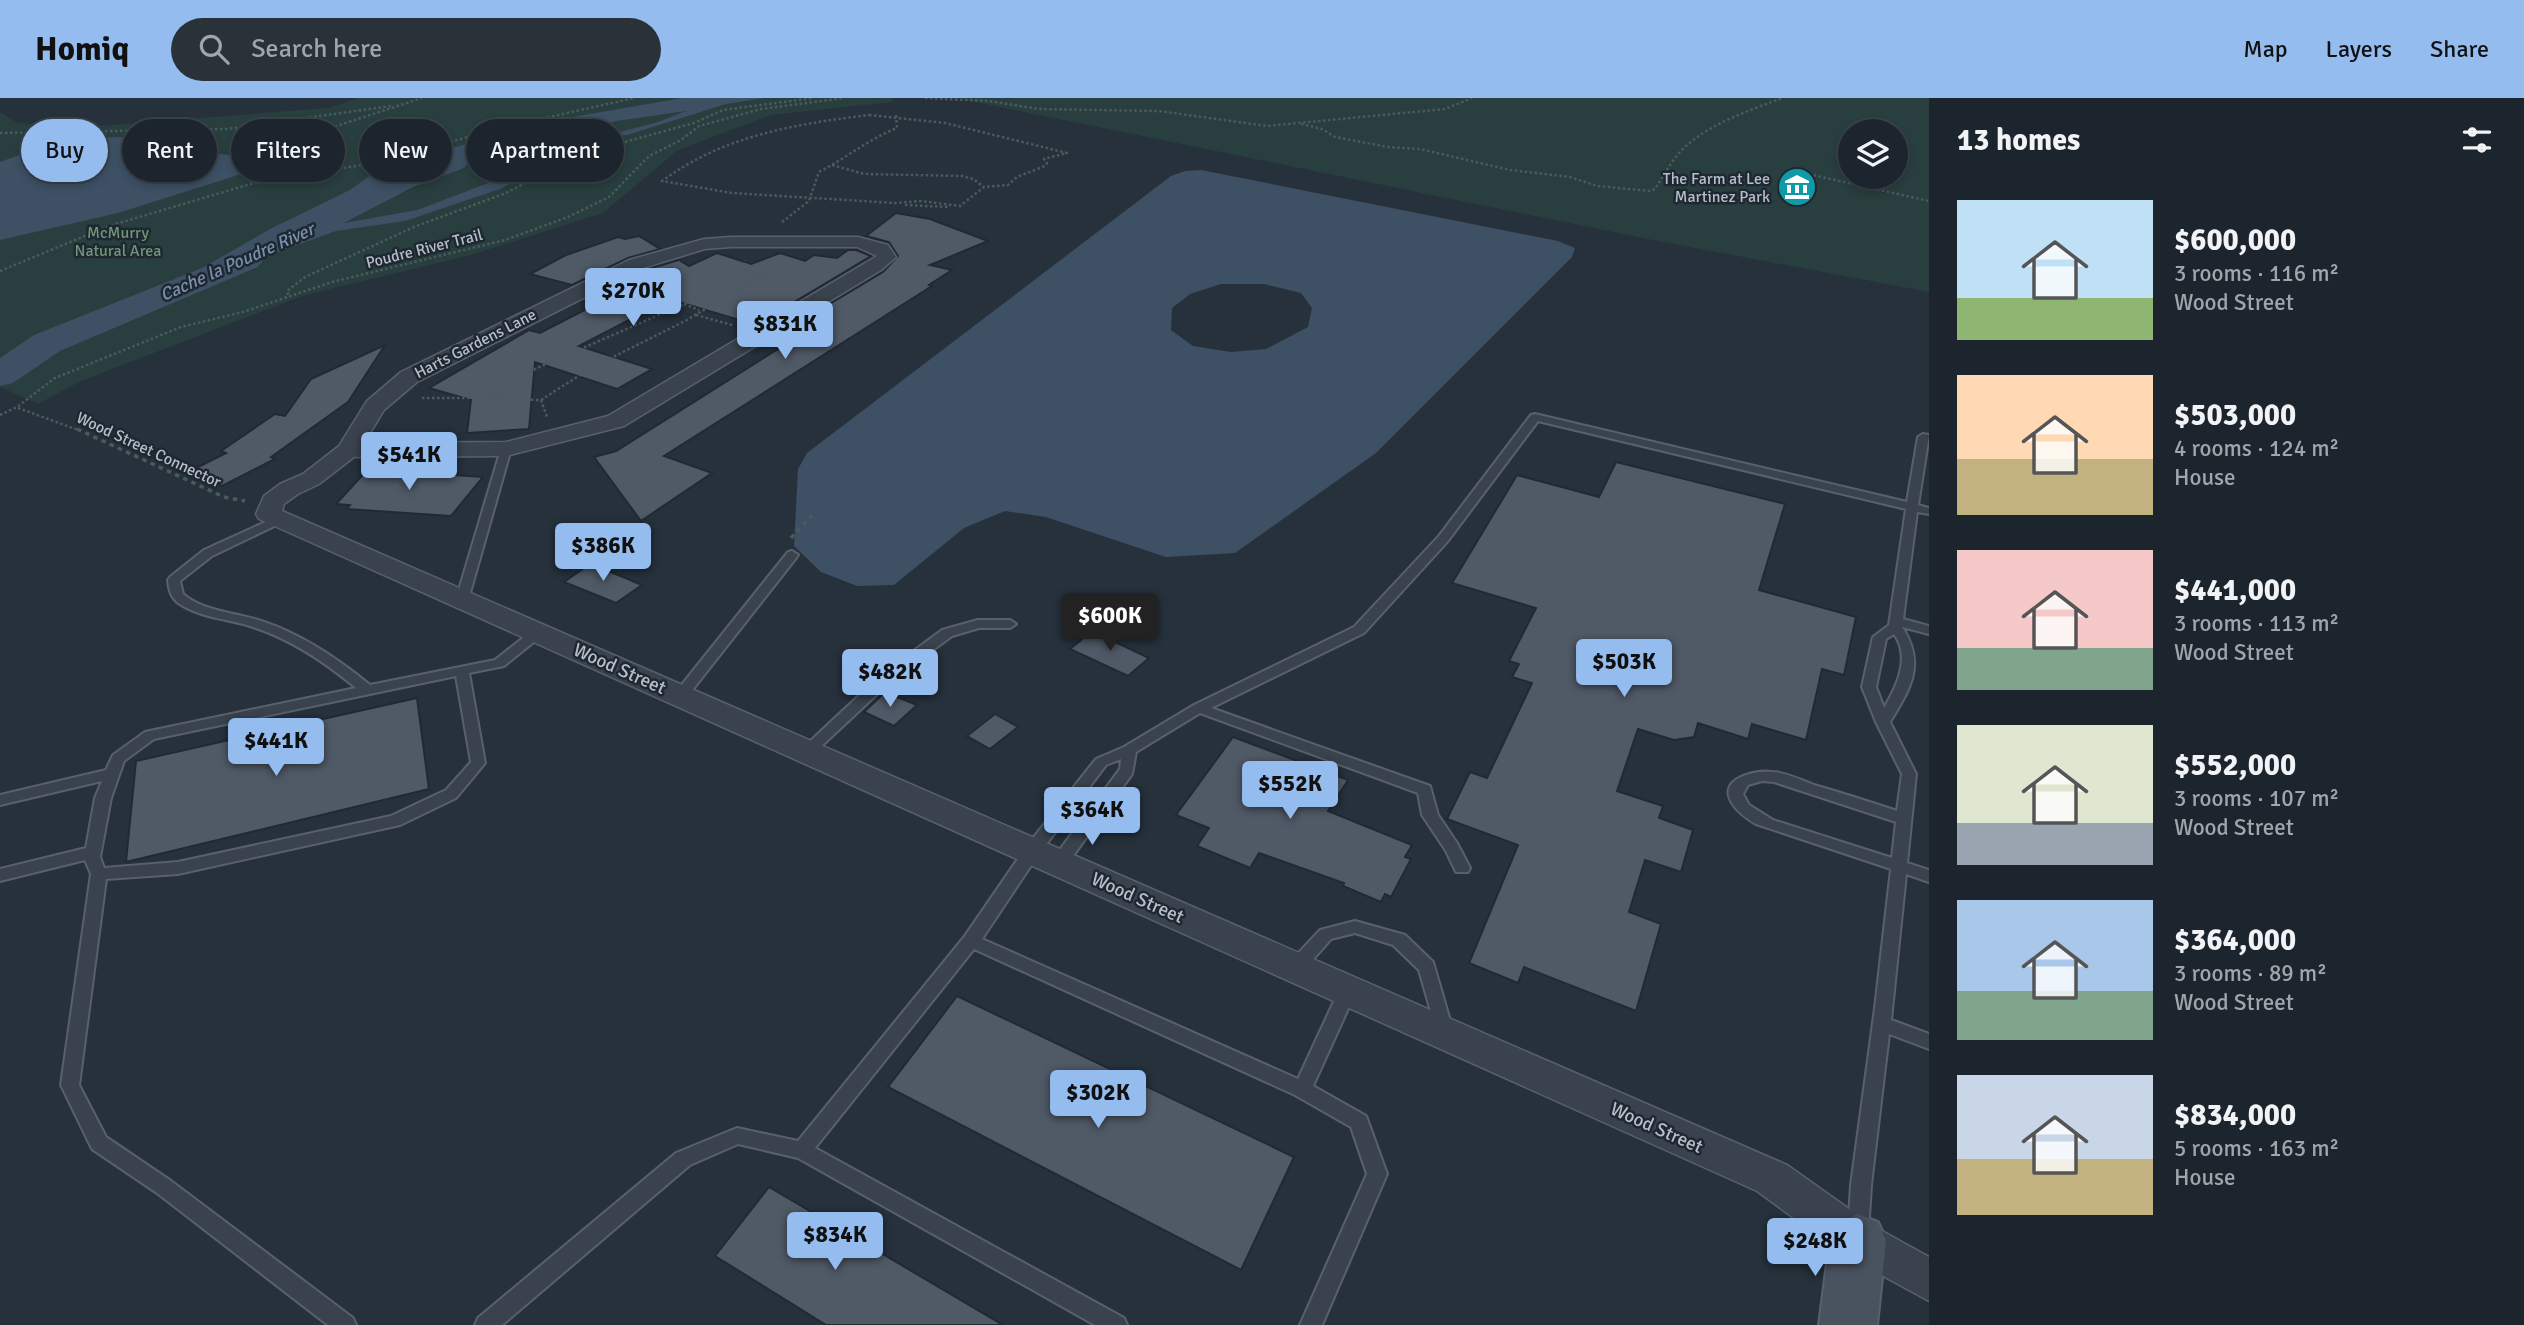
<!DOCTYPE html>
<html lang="en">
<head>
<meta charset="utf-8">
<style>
  :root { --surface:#1c252d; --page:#293139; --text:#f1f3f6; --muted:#a0a5aa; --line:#3a4249; --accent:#94bcef }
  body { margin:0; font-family:Signika,sans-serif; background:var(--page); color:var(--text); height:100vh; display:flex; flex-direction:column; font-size:26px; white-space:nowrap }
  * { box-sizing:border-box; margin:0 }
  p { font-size:23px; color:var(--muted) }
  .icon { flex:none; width:38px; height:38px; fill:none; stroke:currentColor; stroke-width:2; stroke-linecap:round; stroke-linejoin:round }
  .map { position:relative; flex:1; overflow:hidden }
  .details { display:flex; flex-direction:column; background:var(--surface); width:595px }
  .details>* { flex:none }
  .hud { position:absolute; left:21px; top:21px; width:665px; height:63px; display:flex; gap:14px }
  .fabs { position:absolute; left:1838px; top:21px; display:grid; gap:14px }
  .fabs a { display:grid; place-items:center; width:70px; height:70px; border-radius:50%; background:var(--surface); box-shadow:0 4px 10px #0003,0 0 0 2px var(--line); font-size:35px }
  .price { position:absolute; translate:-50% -60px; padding:0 16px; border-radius:7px; background:var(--accent); color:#111; font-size:23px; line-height:46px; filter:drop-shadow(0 2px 4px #0008) }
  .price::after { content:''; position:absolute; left:50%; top:42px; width:21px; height:16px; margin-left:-10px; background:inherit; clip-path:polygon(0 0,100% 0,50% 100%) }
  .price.selected { background:#222; color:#fff }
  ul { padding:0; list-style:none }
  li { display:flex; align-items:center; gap:21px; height:175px; padding:0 28px }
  li span { display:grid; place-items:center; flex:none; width:196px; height:140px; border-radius:0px; color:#555 }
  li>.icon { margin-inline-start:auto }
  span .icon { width:84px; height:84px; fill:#fffc; stroke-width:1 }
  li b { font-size:30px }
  h2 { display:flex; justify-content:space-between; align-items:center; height:84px; padding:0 28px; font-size:30px }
  .pill { padding:0 24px; border-radius:32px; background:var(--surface); box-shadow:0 4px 10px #0003,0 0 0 2px var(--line); font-size:24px; line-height:63px }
  .pill.selected { background:var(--accent); color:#111 }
  header { display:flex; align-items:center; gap:42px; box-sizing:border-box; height:98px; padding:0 35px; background:var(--accent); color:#111 }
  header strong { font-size:33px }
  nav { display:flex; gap:38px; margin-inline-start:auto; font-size:24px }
  .search { width:490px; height:63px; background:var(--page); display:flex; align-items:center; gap:18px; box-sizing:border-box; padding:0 24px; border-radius:38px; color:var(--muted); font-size:26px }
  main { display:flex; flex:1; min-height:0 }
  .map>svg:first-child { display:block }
  .green { fill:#293e3e; fill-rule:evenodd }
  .water { fill:#3d5064; fill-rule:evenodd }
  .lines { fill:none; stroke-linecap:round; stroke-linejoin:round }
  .river { fill:#3d5064; fill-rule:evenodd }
  .building { fill:#505a67; stroke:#212a34; stroke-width:2 }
  .lane-casing { stroke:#58616b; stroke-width:4 }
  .street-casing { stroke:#58616b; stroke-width:3 }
  .secondary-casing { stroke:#58616b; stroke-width:4 }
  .path-far1 { stroke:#485b5d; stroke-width:2.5; stroke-dasharray:2.5 2.5; stroke-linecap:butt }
  .path { stroke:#485b5d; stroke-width:3.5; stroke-dasharray:4.5 4.5; stroke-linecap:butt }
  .lane { fill:#3a434d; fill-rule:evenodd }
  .street { fill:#3a434d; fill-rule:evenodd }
  .secondary { fill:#49525f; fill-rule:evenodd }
  .labels { text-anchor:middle; stroke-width:5; stroke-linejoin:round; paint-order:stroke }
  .far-poi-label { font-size:16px; fill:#b6bec8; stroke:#1f2832; text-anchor:end }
  .far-park-label { font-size:16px; fill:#6f9776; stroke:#1f2832 }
  .far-street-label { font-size:16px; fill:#b6bec8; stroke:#1f2832 }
  .far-water-label { font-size:18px; font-style:italic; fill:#7990a9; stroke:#1f2832 }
  .street-label { font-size:19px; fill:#b6bec8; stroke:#1f2832 }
</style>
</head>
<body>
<header>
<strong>Homiq</strong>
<div class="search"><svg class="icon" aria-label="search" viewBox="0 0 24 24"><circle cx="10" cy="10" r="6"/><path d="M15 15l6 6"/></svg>Search here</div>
<nav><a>Map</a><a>Layers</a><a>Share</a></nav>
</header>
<main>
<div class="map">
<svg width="1929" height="1227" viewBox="0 0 1929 1227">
  <rect width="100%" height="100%" fill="#26313c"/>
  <g class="green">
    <path d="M359,0H892L893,4L771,17L678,52L603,115L471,157L305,197L81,283L38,306L0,289V14L18,25L86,29L328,10Z"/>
    <path d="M956,0H1929V194L1648,141ZM1895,33V79H1850V33Z"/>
  </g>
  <g class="water">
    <path d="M682,0H764L726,6L627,37L589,39L575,47L564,59L500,91L405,123L336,133L146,202L272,130L350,92L382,69L555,22ZM686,13L655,25L616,35L586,38L573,44L557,59L417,112L344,125L413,89L464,70L473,59L536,37L582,32L617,23Z"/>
    <path d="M126,39L169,41C191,63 201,53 228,57C239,59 251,62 262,65L251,73L118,115L0,142V64C49,46 73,40 126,39Z"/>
    <path d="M1201,72L1558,143L1575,150L1572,159L1376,355L1235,455L1166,459L1046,419L1005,413L964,430L894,487L857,488L821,474L794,448L798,371L807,355L1171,78L1185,73ZM1221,186H1264L1301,195L1312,210L1308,229L1266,251L1231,254L1193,248L1171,232L1172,210L1190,196Z"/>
  </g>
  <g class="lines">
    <path class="river" d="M247,152L258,155L263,162L258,169L60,253L13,285L0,288V260L34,237Z"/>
  </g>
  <g class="building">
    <path d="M896,115L930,121L988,143L930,167L952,172L929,187L932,188L664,358L712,375L641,423L594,359L616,353L797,239L783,234L883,174L898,158L889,144L866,138Z"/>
    <path d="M639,138L660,151L628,160L572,187L530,176L566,157L618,139L625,141Z"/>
    <path d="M848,152H856L871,158L756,227L669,201L579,248L652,271L617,291L535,264L529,331L467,335L471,302L429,290L529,232L540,235L612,198L599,195L644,172L679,162L689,168L717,155L751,166L780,155L805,163L814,157L837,160Z"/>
    <path d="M385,247L348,304L271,359L275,361L222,388L188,374L226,355L221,353L275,316L285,318L311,281Z"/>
    <path d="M1616,364L1785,406L1759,492L1856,519L1844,577L1822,571L1806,642L1752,626L1748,641L1698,625L1694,639L1674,642L1638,631L1617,693L1663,708L1659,720L1693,732L1681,774L1645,762L1629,814L1661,826L1636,913L1524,869L1518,885L1469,865L1518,747L1447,721L1470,674L1487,680L1532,585L1512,579L1519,566L1509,563L1536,510L1452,485L1517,377L1599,399Z"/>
    <path d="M368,371L483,379L451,418L347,411L350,407L336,406Z"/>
    <path d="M590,466L611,474L642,487L616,505L564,484Z"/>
    <path d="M1092,533L1149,560L1128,578L1070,551Z"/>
    <path d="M885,594L917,607L894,628L864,614Z"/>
    <path d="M417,600L429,691L126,764L136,663Z"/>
    <path d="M995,616L1018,629L990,651L967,638Z"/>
    <path d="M1233,639L1348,682L1328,713L1412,747L1405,759L1411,761L1391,799L1385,796L1381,804L1343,788L1344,785L1259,755L1250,770L1197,748L1209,730L1176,717Z"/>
    <path d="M957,898L1294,1059L1241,1172L888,989Z"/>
    <path d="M769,1089L1003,1227H826L715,1158Z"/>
  </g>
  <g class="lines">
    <defs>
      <g id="lane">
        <path d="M1535,316L1907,404L1918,339L1923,336L1929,337L1918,407L1929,410V416L1917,414L1903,521L1929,528V536L1902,529C1926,565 1911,590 1890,624L1916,676L1907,765L1929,772V784L1906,776L1891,922L1929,936V951L1889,936L1871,1087L1868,1135L1865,1142L1858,1144L1851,1142L1848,1135L1851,1087L1875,910L1891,771L1756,726C1736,715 1711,689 1746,677C1754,674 1764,673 1773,674C1787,675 1801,682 1814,687C1842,695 1870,704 1897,713L1902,676L1876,624L1862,589L1873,539L1889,527L1906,411L1538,323L1447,444L1364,535L1211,610L1430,688L1438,717L1457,745L1470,770L1468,774H1456L1446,753L1422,717L1418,695L1200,615L1136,654L1132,676L1065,769H1053L1051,765L1053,761L1120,671L1121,661L1106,667L1038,757L982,841L1298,981L1342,886L1348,884L1354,886L1357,891L1313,988L1366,1018L1387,1076L1322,1227H1300L1367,1076L1351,1029L1295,997L974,851L815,1050L1124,1220L1127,1227H1095L798,1060L738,1046L690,1067L502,1227H475L478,1220L676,1055L737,1030L798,1043L965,838L1026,749L1096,661L1124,649L1194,607L1354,529L1439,438L1531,317ZM1894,536C1911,559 1897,588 1884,610L1876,589L1886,541ZM1762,683L1774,684L1896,724L1892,760L1773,722L1749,707L1743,696L1748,687Z"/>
        <path d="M506,348L511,351L468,502L462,506L458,505L456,502L501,351Z"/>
        <path d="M281,417L287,421L285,423L212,458L180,483L183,496C206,515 237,514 264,524C303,537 338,561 370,587L495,562L533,532L538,531L545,535L504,568L469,575L485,665L456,700L400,727L178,776L106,781L79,987L106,1039L171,1083L353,1220L356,1227H328L157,1095L92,1051L61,987L91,776L85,762L0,783V771L86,750L95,700L102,683L0,707V697L106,672L113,657L145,634L356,590C325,564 289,540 250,528C228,521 204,520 183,508C172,502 169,494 168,482L170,479L204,452ZM456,578L471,664L446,692L391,718L178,764L104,770L100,759L111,700L124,663L154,641Z"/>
        <path d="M792,453L798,457L796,460L686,600H676L674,597L676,594L788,454Z"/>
        <path d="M978,522H1010L1016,526L1010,530H979L952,538L891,583L813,656H803L801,653L803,650L881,577L942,532Z"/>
        <path d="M1355,823L1405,837L1433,864L1453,933L1450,938L1444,940L1438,938L1419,872L1393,847L1355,835L1331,841L1302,874L1296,876L1290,874L1287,869L1290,864L1320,832Z"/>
      </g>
      <path id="street" d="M731,139H858L888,147L896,159L881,172L624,328L506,358L354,359L319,386L298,396L284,406L282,413L1787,1067L1873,1128L1929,1159V1203L1843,1156L1757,1093L259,421L256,416L264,398L280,386L303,376L339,348L367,303L401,274L629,162L704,141ZM731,149H857L877,158L608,318L506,344L364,345L384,312L417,284L643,170L705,151Z"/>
      <path id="secondary" d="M1858,1116L1878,1124L1886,1142L1877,1227H1819L1830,1142L1838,1124Z"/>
    </defs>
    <use href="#lane" class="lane-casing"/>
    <use href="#street" class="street-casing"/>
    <use href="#secondary" class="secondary-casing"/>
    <g class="path-far1">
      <path d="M925,0L989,3L1039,11L1159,13L1267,28L1445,11L1472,0"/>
      <path d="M869,17L945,25L1067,55L1044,61L1047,65L1045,68L1017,79L1008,87L984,89L960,108L921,103L895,105L732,95L662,83C723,38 795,26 869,17Z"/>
      <path d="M1301,26L1322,31L1335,39L1388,49L1420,51L1510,72L1570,79L1597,88L1650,93L1655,91C1663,79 1670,65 1680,54C1705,27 1748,13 1782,0"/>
      <path d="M235,33L296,49"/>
      <path d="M0,35L227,31L391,8"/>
      <path d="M832,67L864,76L962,78L973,81L984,89"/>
      <path d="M1799,74L1929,103"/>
      <path d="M265,80L283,73L303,59L296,49L324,32L422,0"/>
      <path d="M905,107L949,109"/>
      <path d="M782,124L809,103L819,74C846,60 869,41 897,30L896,17"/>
      <path d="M0,173L109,128L254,85L380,64L496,31L634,0"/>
      <path d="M763,177L776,176L803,184"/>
      <path d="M288,197L287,193L305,179L414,129L506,95L581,56L694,25L723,12L814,0"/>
      <path d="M684,206L699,212"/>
      <path d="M696,217L732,227"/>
      <path d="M422,300H490L535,271L684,206L746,173L745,162"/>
      <path d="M491,301L541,302L547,319"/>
      <path d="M541,302L591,270L685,223L763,177L746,173"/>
      <path d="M18,310L81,333"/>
      <path d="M0,317L17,309L55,280L181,229L243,214L332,184L505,142L568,119L609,99L649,58L681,42L699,28L761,11L844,0"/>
    </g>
    <g class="path">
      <path d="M77,331L224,399L245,403"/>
      <path d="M791,440L814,415"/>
    </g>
    <use href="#lane" class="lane"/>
    <use href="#street" class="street"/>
    <use href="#secondary" class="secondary"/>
  </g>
  <defs>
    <symbol id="museum-disc" viewBox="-11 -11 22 22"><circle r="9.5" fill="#0f9aa8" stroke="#1f2832"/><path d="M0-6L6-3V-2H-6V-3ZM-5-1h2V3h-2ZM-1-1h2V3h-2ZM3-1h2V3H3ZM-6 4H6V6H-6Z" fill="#fff"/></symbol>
  </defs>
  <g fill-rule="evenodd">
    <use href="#museum-disc" x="1775" y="67" width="44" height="44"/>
  </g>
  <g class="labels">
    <g class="far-poi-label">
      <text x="1770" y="86">The Farm at Lee<tspan x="1770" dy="18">Martinez Park</tspan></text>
    </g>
    <g class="far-park-label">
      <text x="118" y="140">McMurry<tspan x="118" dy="18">Natural Area</tspan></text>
    </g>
    <g class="far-street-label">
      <text transform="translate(424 150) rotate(-14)" y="6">Poudre River Trail</text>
      <text transform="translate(475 245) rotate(-27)" y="6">Harts Gardens Lane</text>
      <text transform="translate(149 351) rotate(25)" y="6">Wood Street Connector</text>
    </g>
    <g class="far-water-label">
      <text transform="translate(237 164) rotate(-24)" y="6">Cache la Poudre River</text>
    </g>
    <g class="street-label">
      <text transform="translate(620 570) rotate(24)" y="7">Wood Street</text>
      <text transform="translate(1138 799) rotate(24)" y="7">Wood Street</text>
      <text transform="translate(1657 1029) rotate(24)" y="7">Wood Street</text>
    </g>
  </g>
</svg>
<div class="fabs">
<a><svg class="icon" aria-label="layers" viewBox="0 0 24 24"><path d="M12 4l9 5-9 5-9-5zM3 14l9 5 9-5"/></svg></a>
</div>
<b class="price" style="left:633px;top:230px">$270K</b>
<b class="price" style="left:785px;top:263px">$831K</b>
<b class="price" style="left:409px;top:394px">$541K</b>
<b class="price" style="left:603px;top:485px">$386K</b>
<b class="price selected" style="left:1110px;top:555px">$600K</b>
<b class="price" style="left:1624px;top:601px">$503K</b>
<b class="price" style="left:890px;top:611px">$482K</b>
<b class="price" style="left:276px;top:680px">$441K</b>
<b class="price" style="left:1290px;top:723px">$552K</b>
<b class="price" style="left:1092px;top:749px">$364K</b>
<b class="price" style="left:1098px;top:1032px">$302K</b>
<b class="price" style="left:835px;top:1174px">$834K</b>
<b class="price" style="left:1815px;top:1180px">$248K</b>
<div class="hud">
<a class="pill selected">Buy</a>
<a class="pill">Rent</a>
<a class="pill">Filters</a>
<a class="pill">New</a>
<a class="pill">Apartment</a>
</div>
</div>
<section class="details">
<h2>13 homes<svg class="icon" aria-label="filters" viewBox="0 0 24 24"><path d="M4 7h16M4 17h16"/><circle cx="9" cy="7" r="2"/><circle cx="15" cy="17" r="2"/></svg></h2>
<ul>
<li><span style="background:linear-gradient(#bfe0f5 70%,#8fb573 0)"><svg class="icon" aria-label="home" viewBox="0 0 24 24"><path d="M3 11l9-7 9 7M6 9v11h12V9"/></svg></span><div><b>$600,000</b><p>3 rooms · 116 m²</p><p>Wood Street</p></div></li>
<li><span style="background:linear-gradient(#ffd9b3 60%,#c2b280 0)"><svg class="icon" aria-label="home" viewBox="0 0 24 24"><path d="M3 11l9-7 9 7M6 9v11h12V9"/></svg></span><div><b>$503,000</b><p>4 rooms · 124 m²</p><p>House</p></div></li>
<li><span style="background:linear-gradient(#f6c9c9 70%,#7fa58c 0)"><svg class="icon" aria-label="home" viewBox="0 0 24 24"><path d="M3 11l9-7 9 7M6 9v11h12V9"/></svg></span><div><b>$441,000</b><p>3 rooms · 113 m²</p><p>Wood Street</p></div></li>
<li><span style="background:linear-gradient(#dfe7d0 70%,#9aa5b1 0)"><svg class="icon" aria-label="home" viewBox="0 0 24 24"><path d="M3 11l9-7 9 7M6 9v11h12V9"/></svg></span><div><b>$552,000</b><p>3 rooms · 107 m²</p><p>Wood Street</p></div></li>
<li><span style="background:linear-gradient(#a9c7e8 65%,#7fa58c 0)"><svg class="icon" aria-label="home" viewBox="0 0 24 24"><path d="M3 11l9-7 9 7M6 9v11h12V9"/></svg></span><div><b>$364,000</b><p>3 rooms · 89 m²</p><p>Wood Street</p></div></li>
<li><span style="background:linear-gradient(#c9d6e8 60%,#c2b280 0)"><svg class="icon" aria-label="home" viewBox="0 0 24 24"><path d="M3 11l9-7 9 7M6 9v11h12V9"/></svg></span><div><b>$834,000</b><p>5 rooms · 163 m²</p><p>House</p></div></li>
</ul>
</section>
</main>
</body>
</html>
